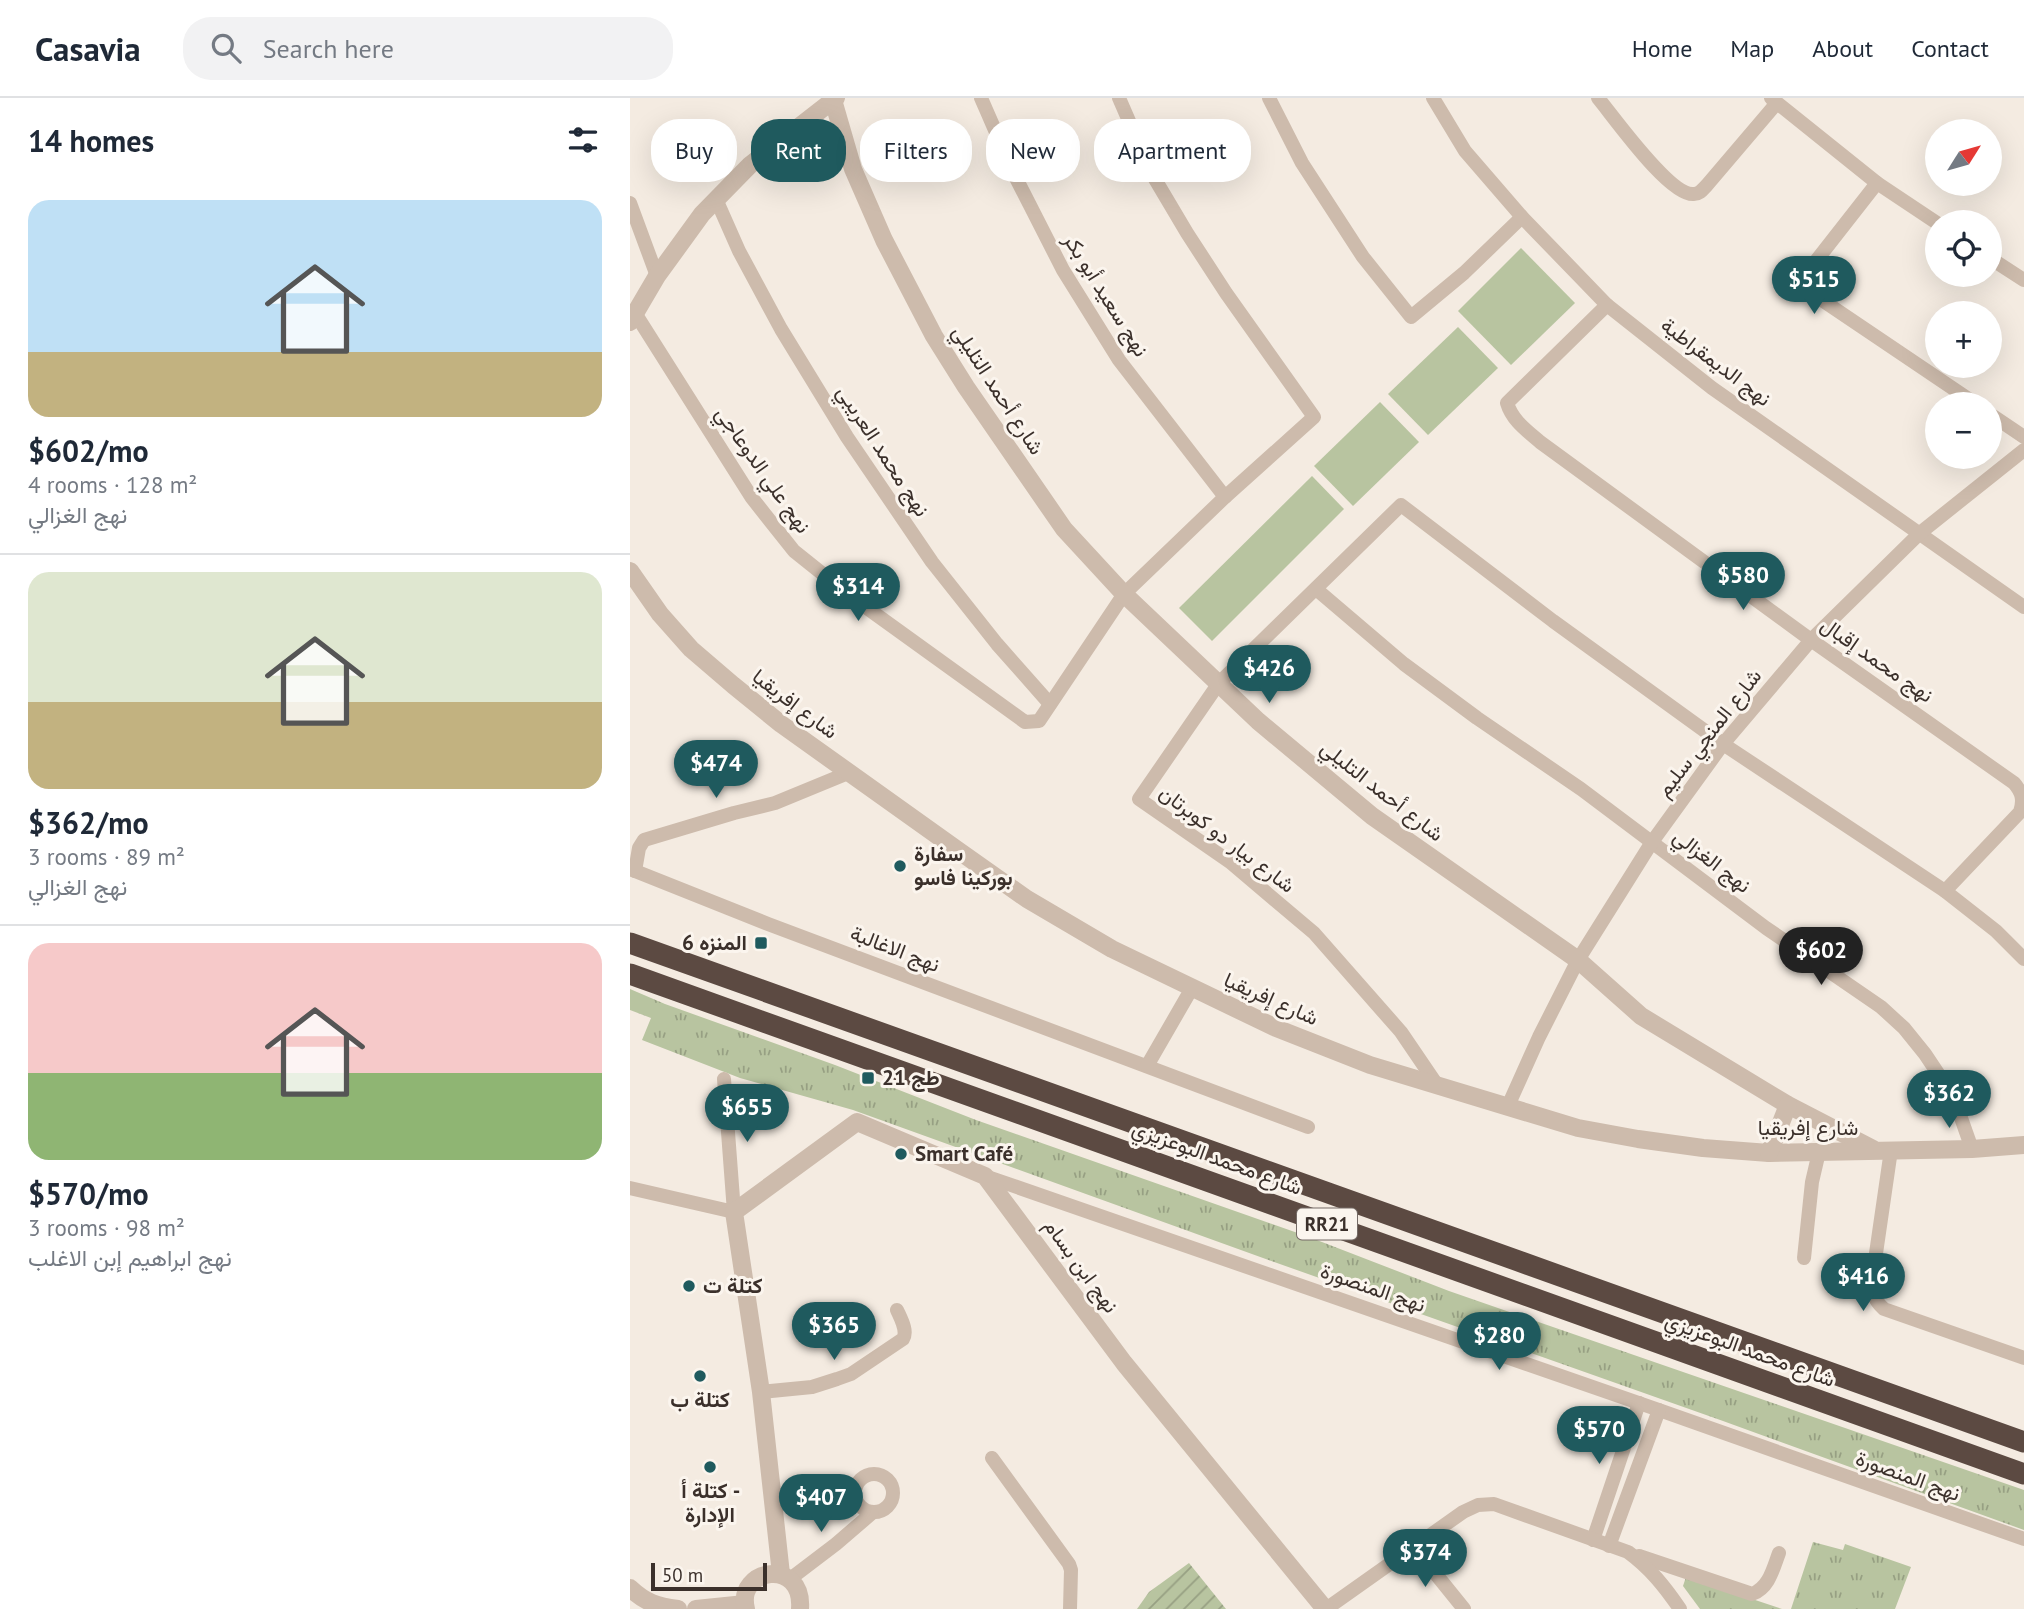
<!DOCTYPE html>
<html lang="en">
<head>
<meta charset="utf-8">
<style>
  :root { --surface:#fff; --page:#f2f2f3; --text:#1f2937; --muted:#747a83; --line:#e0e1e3; --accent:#1f5a5e }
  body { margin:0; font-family:"PT Sans",Vazirmatn,sans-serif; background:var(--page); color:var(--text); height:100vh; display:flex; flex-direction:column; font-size:26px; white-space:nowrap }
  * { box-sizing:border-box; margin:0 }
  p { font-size:23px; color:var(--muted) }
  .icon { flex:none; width:38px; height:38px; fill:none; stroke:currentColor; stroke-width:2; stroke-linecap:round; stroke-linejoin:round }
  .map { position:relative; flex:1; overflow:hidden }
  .drawer { display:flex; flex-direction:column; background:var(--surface); width:630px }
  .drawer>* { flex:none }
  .hud { position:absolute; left:21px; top:21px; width:665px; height:63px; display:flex; gap:14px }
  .needle { width:46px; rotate:53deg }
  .controls { position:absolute; left:1295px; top:21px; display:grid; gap:14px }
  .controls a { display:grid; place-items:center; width:77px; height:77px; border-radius:50%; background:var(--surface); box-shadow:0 7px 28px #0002; font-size:35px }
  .scale { position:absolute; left:21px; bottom:18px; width:116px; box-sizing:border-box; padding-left:7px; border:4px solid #3b302b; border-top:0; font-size:19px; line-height:24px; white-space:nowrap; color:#3b302b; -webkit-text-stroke:5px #fbf5ee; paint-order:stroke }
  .price { position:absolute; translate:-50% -60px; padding:0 16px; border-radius:24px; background:var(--accent); color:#fff; font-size:23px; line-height:46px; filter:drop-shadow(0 2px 4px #0008) }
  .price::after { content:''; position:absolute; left:50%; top:42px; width:21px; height:16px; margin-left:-10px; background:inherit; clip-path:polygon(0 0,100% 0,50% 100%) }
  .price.current { background:#222; color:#fff }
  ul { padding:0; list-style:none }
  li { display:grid; align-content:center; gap:14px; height:371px; padding:0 28px }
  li+li { border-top:2px solid var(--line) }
  li span { display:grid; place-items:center; height:217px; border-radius:21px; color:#555 }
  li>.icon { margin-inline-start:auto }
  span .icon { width:126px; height:126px; fill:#fffc; stroke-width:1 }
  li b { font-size:30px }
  h2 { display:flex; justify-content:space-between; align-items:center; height:84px; padding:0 28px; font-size:30px }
  .chip { padding:0 24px; border-radius:28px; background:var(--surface); box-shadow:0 7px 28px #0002; font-size:24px; line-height:63px }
  .chip.current { background:var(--accent); color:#fff }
  header { display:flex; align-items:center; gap:42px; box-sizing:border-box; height:98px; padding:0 35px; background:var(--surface); border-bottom:2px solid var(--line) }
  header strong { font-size:33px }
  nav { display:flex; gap:38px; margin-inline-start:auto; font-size:24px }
  .search { width:490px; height:63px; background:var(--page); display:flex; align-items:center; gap:18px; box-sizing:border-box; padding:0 24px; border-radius:28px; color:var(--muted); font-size:26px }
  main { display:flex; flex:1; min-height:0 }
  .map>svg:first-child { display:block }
  .grass { fill:url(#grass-tufts) }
  .garden { fill:url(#garden-furrows) }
  .pitch { fill:#b8c4a0 }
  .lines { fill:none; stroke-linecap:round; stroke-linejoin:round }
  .minor { stroke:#cdbbac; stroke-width:14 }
  .tertiary { stroke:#cdbbac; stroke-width:18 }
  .motorway { stroke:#5c4a42; stroke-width:21 }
  .poi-dot { fill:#1f5a5e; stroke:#fbf5ee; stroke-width:2.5 }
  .labels { text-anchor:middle; stroke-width:6; stroke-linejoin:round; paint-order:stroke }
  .shield { fill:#fbf5ee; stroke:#756b66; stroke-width:2 }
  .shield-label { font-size:19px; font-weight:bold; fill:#3b302b }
  .street-label { font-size:21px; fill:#3b302b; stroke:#fbf5ee }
  .poi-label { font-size:21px; font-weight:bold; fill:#3b302b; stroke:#fbf5ee; text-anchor:start }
</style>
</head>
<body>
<header>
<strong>Casavia</strong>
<div class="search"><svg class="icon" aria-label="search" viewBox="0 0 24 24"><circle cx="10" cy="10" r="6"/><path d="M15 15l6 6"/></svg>Search here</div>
<nav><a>Home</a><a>Map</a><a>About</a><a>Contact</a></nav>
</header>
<main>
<section class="drawer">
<h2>14 homes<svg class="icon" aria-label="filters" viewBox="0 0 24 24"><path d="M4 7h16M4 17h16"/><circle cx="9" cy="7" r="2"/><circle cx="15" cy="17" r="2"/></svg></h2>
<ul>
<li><span style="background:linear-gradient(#bfe0f5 70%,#c2b280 0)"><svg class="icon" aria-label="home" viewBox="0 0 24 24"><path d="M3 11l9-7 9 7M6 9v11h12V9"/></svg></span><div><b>$602/mo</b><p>4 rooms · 128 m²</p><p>نهج الغزالي</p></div></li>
<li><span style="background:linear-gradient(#dfe7d0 60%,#c2b280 0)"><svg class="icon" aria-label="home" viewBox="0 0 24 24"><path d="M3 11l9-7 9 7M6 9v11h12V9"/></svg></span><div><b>$362/mo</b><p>3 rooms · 89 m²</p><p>نهج الغزالي</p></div></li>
<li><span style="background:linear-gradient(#f6c9c9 60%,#8fb573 0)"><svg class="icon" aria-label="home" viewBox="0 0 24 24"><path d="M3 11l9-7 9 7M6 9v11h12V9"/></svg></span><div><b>$570/mo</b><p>3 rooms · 98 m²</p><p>نهج ابراهيم إبن الاغلب</p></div></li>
</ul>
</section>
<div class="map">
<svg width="1394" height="1511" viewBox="0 0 1394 1511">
  <defs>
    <pattern id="grass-tufts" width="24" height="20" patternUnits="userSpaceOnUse" patternTransform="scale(1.75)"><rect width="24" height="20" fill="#b8c4a0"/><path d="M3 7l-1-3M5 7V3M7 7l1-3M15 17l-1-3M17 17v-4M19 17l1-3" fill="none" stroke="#97a083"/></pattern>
    <pattern id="garden-furrows" width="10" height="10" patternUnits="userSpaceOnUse" patternTransform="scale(1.75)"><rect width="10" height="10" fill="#b8c4a0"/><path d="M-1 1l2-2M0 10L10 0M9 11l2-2" fill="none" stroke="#97a083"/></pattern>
  </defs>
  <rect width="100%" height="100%" fill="#f4ebe1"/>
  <g class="grass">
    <path d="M0,891L35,906L205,967L346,1022L679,1139L819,1193L1394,1392V1432L1093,1323L647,1165L223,1012L110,980L12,942L21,920L0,912Z"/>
    <path d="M1183,1444L1213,1452L1215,1446L1281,1469L1265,1511H1161Z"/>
    <path d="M1056,1479L1152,1511H1070L1053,1488Z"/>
  </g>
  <path class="garden" d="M559,1465L596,1511H507L519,1494Z"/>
  <g class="pitch">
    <path d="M891,150L945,205L881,267L828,213Z"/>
    <path d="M828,229L868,270L798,337L758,296Z"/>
    <path d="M750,304L789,344L723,408L684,368Z"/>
    <path d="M682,378L714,411L582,543L549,510Z"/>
  </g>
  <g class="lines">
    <g class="minor">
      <path d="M351,0L385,78L433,172L489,262L595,399"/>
      <path d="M639,0L672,65L733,159L781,219L834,175L892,119"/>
      <path d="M803,0L835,53L892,119L977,207L1082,290L1394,509"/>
      <path d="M968,0C984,19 1040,99 1064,96C1070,96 1073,91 1077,87L1146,6"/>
      <path d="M1141,0L1247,85L1307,125"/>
      <path d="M1247,85L1175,177C1172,183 1172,186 1177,192L1346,306"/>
      <path d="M86,101L109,153L151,231L217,339L302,464L367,546L420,606"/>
      <path d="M0,105L27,178"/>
      <path d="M1360,160L1394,182"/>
      <path d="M977,207L877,305C882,322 896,332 910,344L1181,542L1384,685C1392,694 1394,702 1390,714L1315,793"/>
      <path d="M5,215L122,400L164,453L219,497L395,624L409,623L494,496L595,399L684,319L596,195L557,135L522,76L489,0"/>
      <path d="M1360,316L1394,339"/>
      <path d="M686,491L774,566L847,620L951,691L1136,830L1251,909L1274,930L1295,956L1315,986L1330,1017L1342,1051"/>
      <path d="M0,771L138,826L678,1029"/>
      <path d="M5,773L9,750L14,742L104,715L145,705L218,675"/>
      <path d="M517,968L562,890"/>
      <path d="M807,987L771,934L684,835L600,764L509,701L589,585L771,407L923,523L1093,646L1315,793L1366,833L1394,861"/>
      <path d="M878,1008L909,939L948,862L1022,744L1093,646L1181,542L1290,435L1394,352"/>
      <path d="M1261,1052L1243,1176C1243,1193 1241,1199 1254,1211L1394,1260"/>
      <path d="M355,1078L1029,1312L1394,1441"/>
      <path d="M0,1090L104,1114L94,981"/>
      <path d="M1174,1160L1182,1084L1189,1054"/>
      <path d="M131,1294L182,1289L207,1281L221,1276L273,1241C278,1233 271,1221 267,1212"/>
      <path d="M362,1360L439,1466L441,1472L440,1511"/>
      <circle cx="244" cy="1395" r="19"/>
      <path d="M963,1442L1009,1305"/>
      <path d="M979,1448L1029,1312"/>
      <path d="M784,1449L834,1511"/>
      <path d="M1009,1458L1122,1496C1139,1490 1143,1471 1149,1455"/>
      <path d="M160,1481L206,1446L242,1415"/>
      <path d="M696,1511L833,1414L848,1407L864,1406L998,1454C1020,1470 1035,1489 1050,1511"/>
    </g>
    <g class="tertiary">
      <path d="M203,2L223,71L254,142L304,238L336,289L434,431L494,496L628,623L742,718L948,862L1011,918L1158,1007L1243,1051"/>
      <path d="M0,224L27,178L72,116L120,67L206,0"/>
      <path d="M0,473L30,516L61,551L103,587L151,626L329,753L397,801L482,851L646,930L740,967L948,1030L1008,1041L1073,1050L1139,1055L1342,1051L1394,1047"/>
      <path d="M1139,1055L1158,1007"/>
      <path d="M151,1476L131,1294L104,1114L227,1024L355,1078L494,1265L695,1511"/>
      <path d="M0,1490C16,1505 27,1508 48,1511"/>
      <path d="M66,1511L115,1506"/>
      <path d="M116,1511C105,1470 174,1459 170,1511"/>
    </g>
    <g class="motorway">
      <path d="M0,845L1394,1344"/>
      <path d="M0,876L1394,1376"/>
    </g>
  </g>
  <g class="poi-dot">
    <circle cx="270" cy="768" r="7"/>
    <rect x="124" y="838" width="14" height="14" rx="3.5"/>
    <rect x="231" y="973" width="14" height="14" rx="3.5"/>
    <circle cx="271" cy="1056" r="7"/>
    <circle cx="59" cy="1188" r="7"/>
    <circle cx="70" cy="1278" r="7"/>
    <circle cx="80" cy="1369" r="7"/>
  </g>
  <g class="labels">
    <rect class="shield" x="667" y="1110.5" width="60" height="31" rx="5"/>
    <g class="shield-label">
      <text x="697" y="1133">RR21</text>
    </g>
    <g class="street-label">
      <text transform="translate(476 197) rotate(58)" y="7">نهج سعيد أبو بكر</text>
      <text transform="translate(1086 264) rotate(37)" y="7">نهج الديمقراطية</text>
      <text transform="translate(368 292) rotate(57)" y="7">شارع أحمد التليلي</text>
      <text transform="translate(253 353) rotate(57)" y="7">نهج محمد العريبي</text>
      <text transform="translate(133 372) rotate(55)" y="7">نهج علي الدوعاجي</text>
      <text transform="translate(1247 562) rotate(35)" y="7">نهج محمد إقبال</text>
      <text transform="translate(165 606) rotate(37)" y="7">شارع إفريقيا</text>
      <text transform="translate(1079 635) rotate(-52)" y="7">شارع المنجي سليم</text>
      <text transform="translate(752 693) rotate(38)" y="7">شارع أحمد التليلي</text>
      <text transform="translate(597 741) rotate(37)" y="7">شارع بيار دو كوبرتان</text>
      <text transform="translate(1082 763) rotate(37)" y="7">نهج الغزالي</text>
      <text transform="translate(265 851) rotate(21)" y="7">نهج الاغالبة</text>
      <text transform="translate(641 901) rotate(24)" y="7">شارع إفريقيا</text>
      <text x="1178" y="1037">شارع إفريقيا</text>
      <text transform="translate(587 1060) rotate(20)" y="7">شارع محمد البوعزيزي</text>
      <text transform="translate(451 1168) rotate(54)" y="7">نهج ابن بسام</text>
      <text transform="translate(743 1190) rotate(19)" y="7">نهج المنصورة</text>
      <text transform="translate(1120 1252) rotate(20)" y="7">شارع محمد البوعزيزي</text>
      <text transform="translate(1278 1378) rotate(20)" y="7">نهج المنصورة</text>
    </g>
    <g class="poi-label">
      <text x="284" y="763">سفارة<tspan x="284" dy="24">بوركينا فاسو</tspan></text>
      <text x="117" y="852" text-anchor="end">المنزه 6</text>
      <text x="252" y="987">طج 21</text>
      <text x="285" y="1063">Smart Café</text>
      <text x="73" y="1195">كتلة ت</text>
      <text x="70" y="1309" text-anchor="middle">كتلة ب</text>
      <text x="80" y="1400" text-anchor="middle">كتلة أ -<tspan x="80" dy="24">الإدارة</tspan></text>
    </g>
  </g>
</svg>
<div class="controls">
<a><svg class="needle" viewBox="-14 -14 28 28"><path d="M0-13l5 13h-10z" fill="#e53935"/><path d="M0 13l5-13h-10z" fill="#747a83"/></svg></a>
<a><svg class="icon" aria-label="locate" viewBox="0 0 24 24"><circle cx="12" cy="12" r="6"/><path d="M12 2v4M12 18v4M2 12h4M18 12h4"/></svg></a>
<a>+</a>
<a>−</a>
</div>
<div class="scale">50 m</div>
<b class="price" style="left:1184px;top:218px">$515</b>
<b class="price" style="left:1113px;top:514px">$580</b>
<b class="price" style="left:228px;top:525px">$314</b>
<b class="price" style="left:639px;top:607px">$426</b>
<b class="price" style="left:86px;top:702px">$474</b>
<b class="price current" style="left:1191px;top:889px">$602</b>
<b class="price" style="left:1319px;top:1032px">$362</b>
<b class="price" style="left:117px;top:1046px">$655</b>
<b class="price" style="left:1233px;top:1215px">$416</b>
<b class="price" style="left:204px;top:1264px">$365</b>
<b class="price" style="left:869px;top:1274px">$280</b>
<b class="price" style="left:969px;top:1368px">$570</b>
<b class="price" style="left:191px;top:1436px">$407</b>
<b class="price" style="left:795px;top:1491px">$374</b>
<div class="hud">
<a class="chip">Buy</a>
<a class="chip current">Rent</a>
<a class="chip">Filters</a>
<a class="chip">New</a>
<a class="chip">Apartment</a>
</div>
</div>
</main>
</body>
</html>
